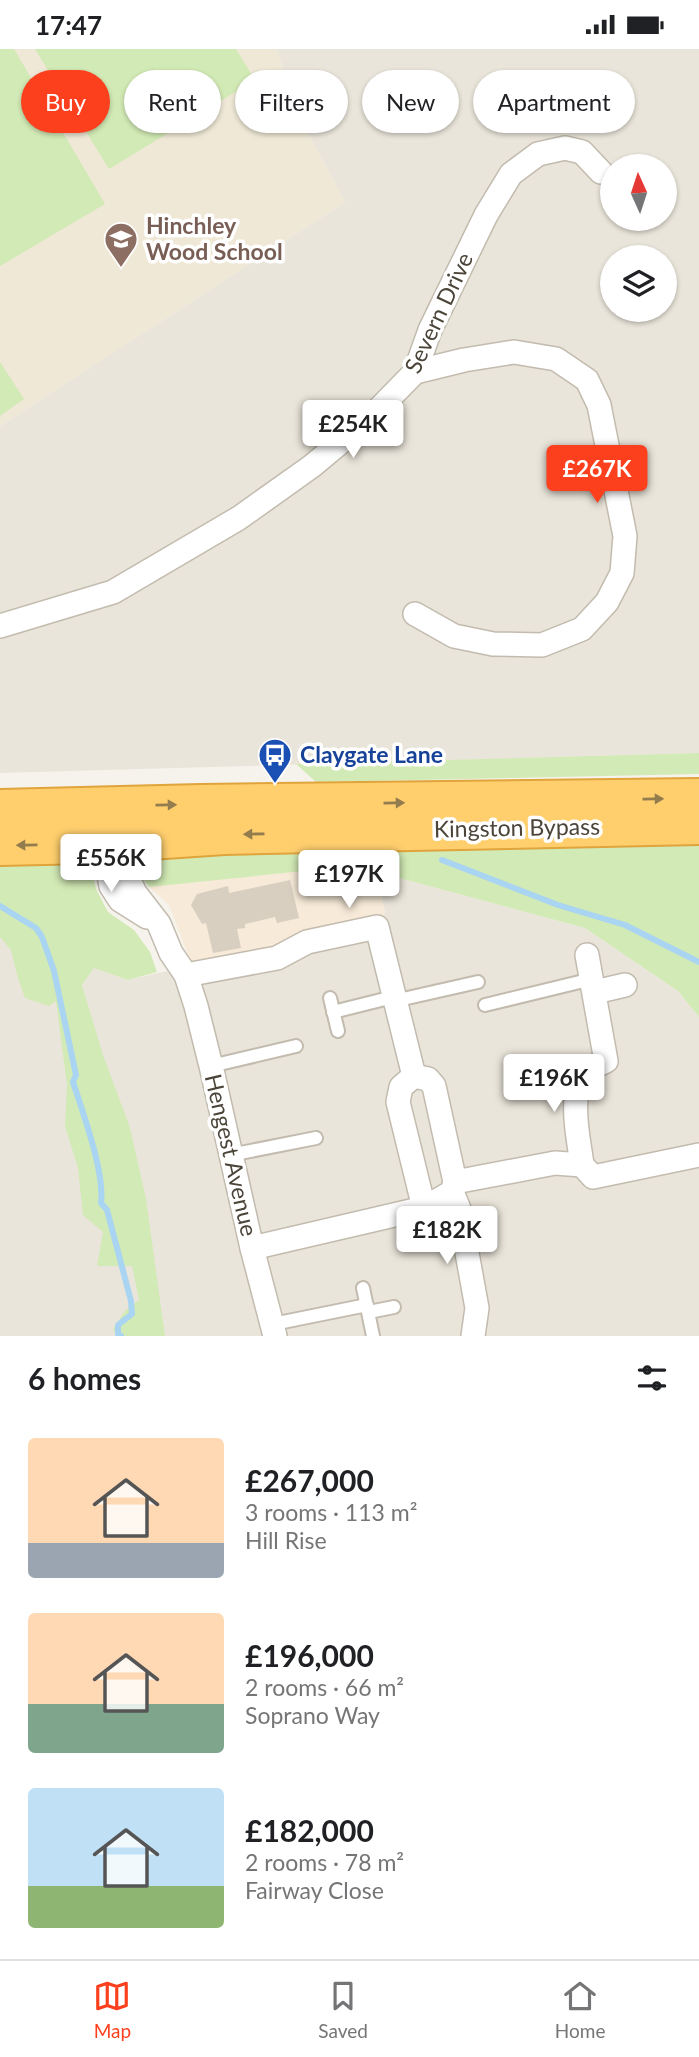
<!DOCTYPE html>
<html lang="en">
<head>
<meta charset="utf-8">
<style>
  :root { --surface:#fff; --page:#f2f2f2; --text:#202124; --muted:#757577; --line:#e0e0e0; --accent:#fc3f1d }
  body { margin:0; font-family:Lato,sans-serif; background:var(--page); color:var(--text); height:100vh; display:flex; flex-direction:column; font-size:26px; white-space:nowrap }
  * { box-sizing:border-box; margin:0 }
  p { font-size:23px; color:var(--muted) }
  .icon { flex:none; width:38px; height:38px; fill:none; stroke:currentColor; stroke-width:2; stroke-linecap:round; stroke-linejoin:round }
  .map { position:relative; height:1287px; overflow:hidden }
  .drawer { display:flex; flex-direction:column; background:var(--surface); flex:1 }
  .drawer>* { flex:none }
  .hud { position:absolute; left:21px; top:21px; width:658px; height:63px; display:flex; gap:14px }
  .needle { width:46px; rotate:357deg }
  .tools { position:absolute; left:600px; top:105px; display:grid; gap:14px }
  .tools a { display:grid; place-items:center; width:77px; height:77px; border-radius:50%; background:var(--surface); box-shadow:0 2px 5px #0004; font-size:35px }
  .price { position:absolute; translate:-50% -60px; padding:0 16px; border-radius:7px; background:#fff; color:#222; font-size:23px; line-height:46px; filter:drop-shadow(0 2px 4px #0008) }
  .price::after { content:''; position:absolute; left:50%; top:42px; width:21px; height:16px; margin-left:-10px; background:inherit; clip-path:polygon(0 0,100% 0,50% 100%) }
  .price.selected { background:var(--accent); color:#fff }
  ul { padding:0; list-style:none }
  li { display:flex; align-items:center; gap:21px; height:175px; padding:0 28px }
  li span { display:grid; place-items:center; flex:none; width:196px; height:140px; border-radius:7px; color:#555 }
  li>.icon { margin-inline-start:auto }
  span .icon { width:84px; height:84px; fill:#fffc; stroke-width:1 }
  li b { font-size:30px }
  h2 { display:flex; justify-content:space-between; align-items:center; height:84px; padding:0 28px; font-size:30px }
  .chip { padding:0 24px; border-radius:32px; background:var(--surface); box-shadow:0 2px 5px #0004; font-size:24px; line-height:63px }
  .chip.selected { background:var(--accent); color:#fff }
  .status { display:flex; justify-content:space-between; align-items:center; height:49px; padding:0 35px; background:var(--surface); direction:ltr }
  .status svg { height:19px; fill:currentColor }
  .dock { display:flex; justify-content:space-around; align-items:center; height:98px; border-top:2px solid var(--line); background:var(--surface); font-size:19px; color:var(--muted) }
  .dock a { display:grid; justify-items:center; gap:4px }
  .dock .selected { color:var(--accent) }
  .map>svg:first-child { display:block }
  .residential { fill:#eae5da; fill-rule:evenodd }
  .commercial { fill:#f7ead8 }
  .education { fill:#efe8d6 }
  .green { fill:#d2eab5 }
  .lines { fill:none; stroke-linecap:round; stroke-linejoin:round }
  .stream { stroke:#a9d4f2; stroke-width:6 }
  .building { fill:#d8cfc1 }
  .lane-casing { stroke:#c2bbae; stroke-width:16 }
  .street-casing { stroke:#c2bbae; stroke-width:26 }
  .highway-casing { stroke:#e0a43c; stroke-width:42 }
  .lane { stroke:#fff; stroke-width:12 }
  .street { stroke:#fff; stroke-width:23 }
  .highway { stroke:#ffcf6e; stroke-width:38 }
  .oneway { fill:#937c4e }
  .labels { text-anchor:middle; stroke-width:7; stroke-linejoin:round; paint-order:stroke }
  .education-label { font-size:23px; font-weight:bold; fill:#785e54; stroke:#fff; text-anchor:start }
  .street-label { font-size:23px; fill:#4b4439; stroke:#fff }
  .transit-label { font-size:23px; font-weight:bold; fill:#164399; stroke:#fff; text-anchor:start }
</style>
</head>
<body>
<div class="status"><b>17:47</b><svg viewBox="0 0 49 12"><path d="M0 12V9h3v3zM5 12V6h3v6zM10 12V3h3v9zM15 12V0h3v12zM26 1h20v11H26zM47 4h2v5h-2z"/></svg></div>
<div class="map">
<svg width="699" height="1287" viewBox="0 0 699 1287">
  <rect width="100%" height="100%" fill="#f6f3ec"/>
  <g class="residential">
    <path d="M276,0H699V704L0,724V377L345,153L304,77ZM612,117H665V170H612ZM612,208H665V261H612Z"/>
    <path d="M377,823L585,879L678,942L699,968V1287H163L128,1096L82,936L94,919L128,931L206,913L306,882L385,864Z"/>
    <path d="M0,829L74,945L148,1287H0Z"/>
  </g>
  <path class="commercial" d="M371,814L377,823L385,865L306,882L278,897L192,916L169,856L149,838Z"/>
  <path class="education" d="M0,0H276L304,77L345,153L0,377Z"/>
  <g class="green">
    <path d="M0,0H14L105,155L0,217Z"/>
    <path d="M35,0H236L255,31L109,120Z"/>
    <path d="M0,313L24,350L0,367Z"/>
    <path d="M699,704V725L316,733L296,715Z"/>
    <path d="M699,791V968L678,942L585,879L377,823L371,815L149,838L140,826V812L154,803Z"/>
    <path d="M0,809L26,816L69,813L91,822L97,842L108,863L134,881L150,903L157,923L128,931L94,919L82,936L103,1006L130,1079L146,1150L165,1287H117L113,1280L125,1262L139,1251L132,1217H97L103,1183L83,1166L78,1119L65,1077L67,1036L56,952L49,957L25,949L17,926L11,901L0,888Z"/>
  </g>
  <g class="lines">
    <g class="stream">
      <path d="M442,811L558,856L625,876L699,913"/>
      <path d="M0,857L36,879L42,888L54,922L76,1026L73,1033C83,1064 105,1124 101,1154L107,1161L131,1252L132,1265L118,1276V1285L121,1287"/>
    </g>
  </g>
  <path class="building" d="M290,831L299,869L277,874L275,868L245,875V879L237,880L241,899L213,904L206,874L202,875L191,856L197,845L228,837L229,844Z"/>
  <g class="lines">
    <defs>
      <g id="lane">
        <path d="M330,949L338,982"/>
        <path d="M394,952L478,933"/>
        <path d="M485,956L592,930"/>
        <path d="M333,963L393,948"/>
        <path d="M211,1017L296,997"/>
        <path d="M230,1106L316,1089"/>
        <path d="M363,1239L373,1287"/>
        <path d="M369,1263L394,1258"/>
        <path d="M273,1275L367,1256"/>
      </g>
      <g id="street">
        <path d="M415,565L454,587L493,595L542,596L582,580L607,553L622,524L625,487L599,356L587,331L556,310L514,303L464,311L415,323"/>
        <path d="M0,577L113,543L239,469L312,417L372,367L415,323L430,281L486,166L511,125L538,105L565,99L582,103L601,123"/>
        <path d="M126,781L129,831L135,844L159,875L171,904L186,926L277,909L307,893L377,878L414,1027L401,1038L398,1053L424,1159"/>
        <path d="M90,795L100,804L107,816L111,837L120,851L147,868"/>
        <path d="M186,926L196,957L211,1017L252,1199L275,1287"/>
        <path d="M595,943L625,936"/>
        <path d="M414,1027L428,1030L434,1037L455,1133"/>
        <path d="M582,1116L593,1128L699,1106"/>
        <path d="M452,1143L459,1160L477,1259L473,1287"/>
        <path d="M252,1199L424,1159L452,1143L455,1133L555,1114L582,1116C579,1089 565,1039 591,1020C595,1016 601,1015 606,1012L587,906"/>
      </g>
      <g id="highway">
        <path d="M0,760L201,755L699,749"/>
        <path d="M0,797L90,795L224,786L699,776"/>
      </g>
    </defs>
    <use href="#lane" class="lane-casing"/>
    <use href="#street" class="street-casing"/>
    <use href="#highway" class="highway-casing"/>
    <use href="#lane" class="lane"/>
    <use href="#street" class="street"/>
    <use href="#highway" class="highway"/>
  </g>
  <defs><path id="oneway-solid" d="M-6-.8H1V-3.2L6.5 0L1 3.2V.8H-6Z" transform="scale(1.75)"/></defs>
  <g class="oneway">
    <use href="#oneway-solid" transform="translate(653 750) rotate(-1)"/>
    <use href="#oneway-solid" transform="translate(394 754) rotate(-1)"/>
    <use href="#oneway-solid" transform="translate(166 756) rotate(-1)"/>
    <use href="#oneway-solid" transform="translate(254 785) rotate(179)"/>
    <use href="#oneway-solid" transform="translate(27 796) rotate(179)"/>
  </g>
  <defs>
    <symbol id="school-pin" viewBox="-11 -11 22 30"><path d="M0 17L-7.5 6A9.5 9.5 0 1 1 7.5 6Z" fill="#8d6e63" stroke="#fff"/><path d="M0-5L7-2L0 1L-7-2ZM-4 1L0 2.5L4 1V4Q0 6-4 4Z" fill="#fff"/></symbol>
    <symbol id="bus-pin" viewBox="-11 -11 22 30"><path d="M0 17L-7.5 6A9.5 9.5 0 1 1 7.5 6Z" fill="#1a4fb4" stroke="#fff"/><path d="M-5-6H5V4H4V6H2V4H-2V6H-4V4H-5ZM-3.5-4V0h7V-4ZM-3.5 1.2v1.5H-2V1.2ZM2 1.2v1.5H3.5V1.2Z" fill="#fff"/></symbol>
  </defs>
  <g fill-rule="evenodd">
    <use href="#school-pin" x="102" y="171" width="38" height="52"/>
    <use href="#bus-pin" x="256" y="687" width="38" height="52"/>
  </g>
  <g class="labels">
    <g class="education-label">
      <text x="146" y="185">Hinchley<tspan x="146" dy="26">Wood School</tspan></text>
    </g>
    <g class="street-label">
      <text transform="translate(439 264) rotate(-65)" y="8">Severn Drive</text>
      <text transform="translate(517 779) rotate(-1)" y="8">Kingston Bypass</text>
      <text transform="translate(231 1106) rotate(77)" y="8">Hengest Avenue</text>
    </g>
    <g class="transit-label">
      <text x="300" y="714">Claygate Lane</text>
    </g>
  </g>
</svg>
<div class="tools">
<a><svg class="needle" viewBox="-14 -14 28 28"><path d="M0-13l5 13h-10z" fill="#e53935"/><path d="M0 13l5-13h-10z" fill="#757577"/></svg></a>
<a><svg class="icon" aria-label="layers" viewBox="0 0 24 24"><path d="M12 4l9 5-9 5-9-5zM3 14l9 5 9-5"/></svg></a>
</div>
<b class="price" style="left:353px;top:411px">£254K</b>
<b class="price selected" style="left:597px;top:456px">£267K</b>
<b class="price" style="left:111px;top:845px">£556K</b>
<b class="price" style="left:349px;top:861px">£197K</b>
<b class="price" style="left:554px;top:1065px">£196K</b>
<b class="price" style="left:447px;top:1217px">£182K</b>
<div class="hud">
<a class="chip selected">Buy</a>
<a class="chip">Rent</a>
<a class="chip">Filters</a>
<a class="chip">New</a>
<a class="chip">Apartment</a>
</div>
</div>
<section class="drawer">
<h2>6 homes<svg class="icon" aria-label="filters" viewBox="0 0 24 24"><path d="M4 7h16M4 17h16"/><circle cx="9" cy="7" r="2"/><circle cx="15" cy="17" r="2"/></svg></h2>
<ul>
<li><span style="background:linear-gradient(#ffd9b3 75%,#9aa5b1 0)"><svg class="icon" aria-label="home" viewBox="0 0 24 24"><path d="M3 11l9-7 9 7M6 9v11h12V9"/></svg></span><div><b>£267,000</b><p>3 rooms · 113 m²</p><p>Hill Rise</p></div></li>
<li><span style="background:linear-gradient(#ffd9b3 65%,#7fa58c 0)"><svg class="icon" aria-label="home" viewBox="0 0 24 24"><path d="M3 11l9-7 9 7M6 9v11h12V9"/></svg></span><div><b>£196,000</b><p>2 rooms · 66 m²</p><p>Soprano Way</p></div></li>
<li><span style="background:linear-gradient(#bfe0f5 70%,#8fb573 0)"><svg class="icon" aria-label="home" viewBox="0 0 24 24"><path d="M3 11l9-7 9 7M6 9v11h12V9"/></svg></span><div><b>£182,000</b><p>2 rooms · 78 m²</p><p>Fairway Close</p></div></li>
</ul>
</section>
<nav class="dock">
<a class="selected"><svg class="icon" aria-label="map" viewBox="0 0 24 24"><path d="M3 6l6-2 6 2 6-2v14l-6 2-6-2-6 2zM9 4v14M15 6v14"/></svg>Map</a>
<a><svg class="icon" aria-label="saved" viewBox="0 0 24 24"><path d="M7 4h10v16l-5-4-5 4z"/></svg>Saved</a>
<a><svg class="icon" aria-label="home" viewBox="0 0 24 24"><path d="M3 11l9-7 9 7M6 9v11h12V9"/></svg>Home</a>
</nav>
</body>
</html>
